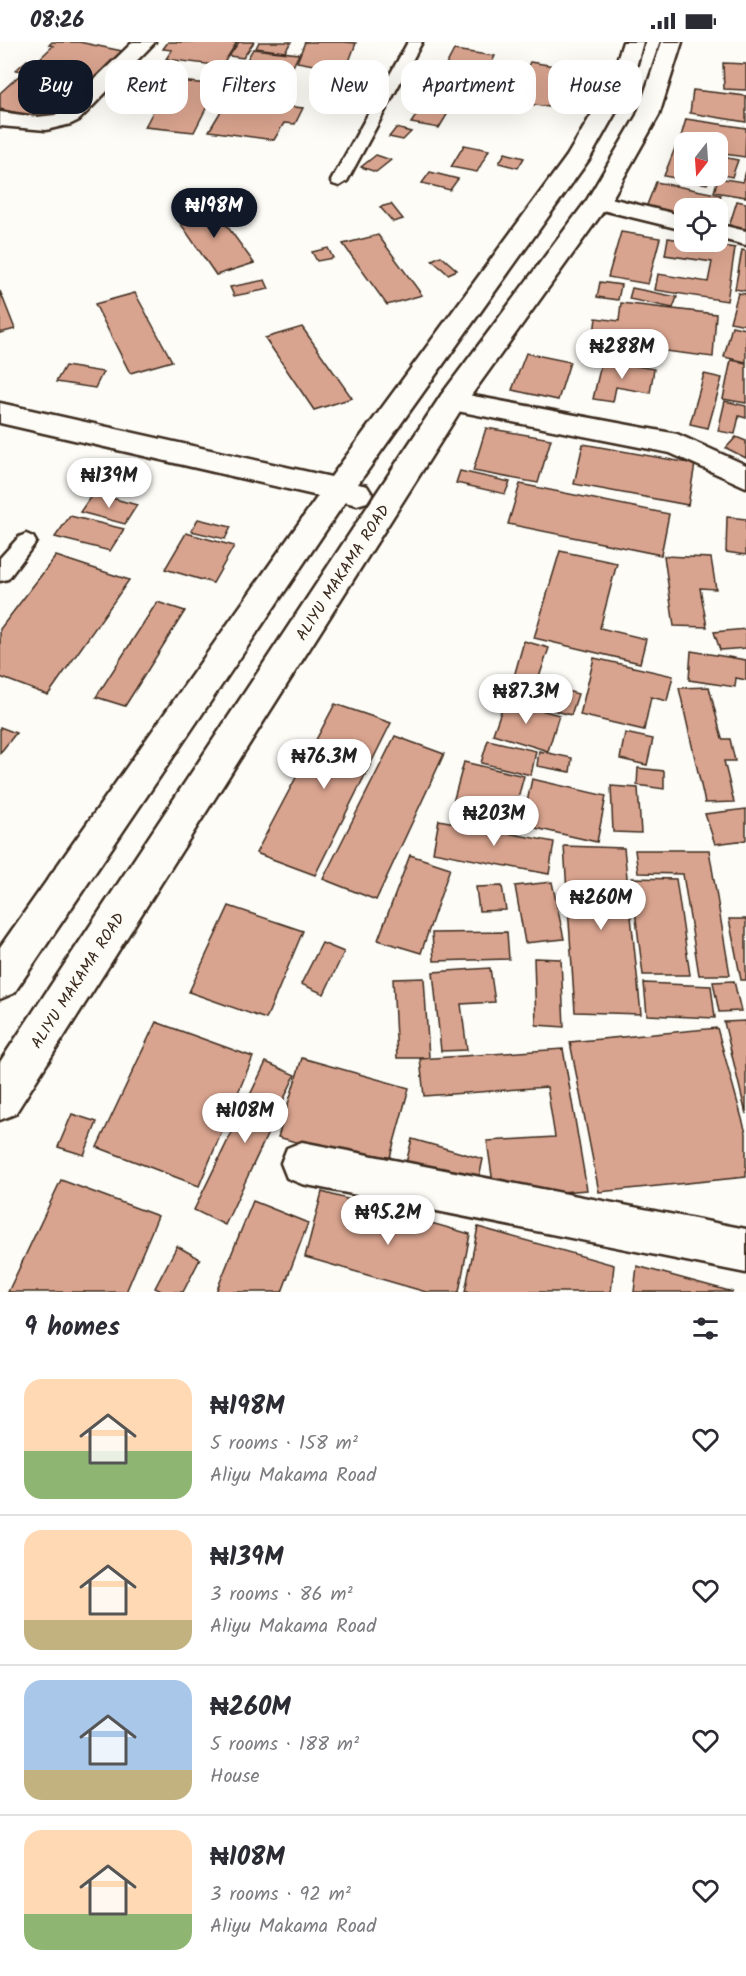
<!DOCTYPE html>
<html lang="en">
<head>
<meta charset="utf-8">
<style>
  :root { --surface:#fff; --page:#f7f7f7; --text:#2b2b33; --muted:#7c7c81; --line:#e1e1e2; --accent:#111827 }
  body { margin:0; font-family:Kalam,sans-serif; background:var(--page); color:var(--text); height:100vh; display:flex; flex-direction:column; font-size:22px; white-space:nowrap }
  * { box-sizing:border-box; margin:0 }
  p { font-size:20px; color:var(--muted) }
  .icon { flex:none; width:33px; height:33px; fill:none; stroke:currentColor; stroke-width:2; stroke-linecap:round; stroke-linejoin:round }
  .map { position:relative; height:1250px; overflow:hidden }
  .sheet { display:flex; flex-direction:column; background:var(--surface); flex:1 }
  .sheet>* { flex:none }
  .top-card { position:absolute; left:18px; top:18px; width:711px; height:54px; display:flex; gap:12px }
  .needle { width:39px; rotate:197deg }
  .buttons { position:absolute; left:674px; top:90px; display:grid; gap:12px }
  .buttons a { display:grid; place-items:center; width:54px; height:54px; border-radius:12px; background:var(--surface); box-shadow:0 6px 24px #0002; font-size:30px }
  .price { position:absolute; translate:-50% -51px; padding:0 14px; border-radius:21px; background:#fff; color:#222; font-size:20px; line-height:39px; filter:drop-shadow(0 2px 3px #0008) }
  .price::after { content:''; position:absolute; left:50%; top:36px; width:18px; height:14px; margin-left:-9px; background:inherit; clip-path:polygon(0 0,100% 0,50% 100%) }
  .price.active { background:var(--accent); color:#fff }
  ul { padding:0; list-style:none }
  li { display:flex; align-items:center; gap:18px; height:150px; padding:0 24px }
  li+li { border-top:2px solid var(--line) }
  li span { display:grid; place-items:center; flex:none; width:168px; height:120px; border-radius:18px; color:#555 }
  li>.icon { margin-inline-start:auto }
  span .icon { width:72px; height:72px; fill:#fffc; stroke-width:1 }
  li b { font-size:26px }
  h2 { display:flex; justify-content:space-between; align-items:center; height:72px; padding:0 24px; font-size:26px }
  .chip { padding:0 21px; border-radius:18px; background:var(--surface); box-shadow:0 6px 24px #0002; font-size:21px; line-height:54px }
  .chip.active { background:var(--accent); color:#fff }
  .status { display:flex; justify-content:space-between; align-items:center; height:42px; padding:0 30px; background:var(--surface); direction:ltr }
  .status svg { height:16px; fill:currentColor }
  .map>svg:first-child { display:block }
  .building { fill:#d9a48f; stroke:#3b2a1e; stroke-width:1.5 }
  .lines { fill:none; stroke-linecap:round; stroke-linejoin:round }
  .service-casing { stroke:#3b2a1e; stroke-width:5 }
  .minor-casing { stroke:#3b2a1e; stroke-width:5 }
  .tertiary-casing { stroke:#3b2a1e; stroke-width:5 }
  .service { fill:#fdfcf7; fill-rule:evenodd }
  .minor { fill:#fdfcf7; fill-rule:evenodd }
  .tertiary { fill:#fdfcf7; fill-rule:evenodd }
  .labels { text-anchor:middle; stroke-width:4.5; stroke-linejoin:round; paint-order:stroke }
  .street-label { font-size:16px; fill:#3b2a1e; stroke:#fdfcf7 }
</style>
</head>
<body>
<div class="status"><b>08:26</b><svg viewBox="0 0 49 12"><path d="M0 12V9h3v3zM5 12V6h3v6zM10 12V3h3v9zM15 12V0h3v12zM26 1h20v11H26zM47 4h2v5h-2z"/></svg></div>
<div class="map">
<svg width="746" height="1250" viewBox="0 0 746 1250">
  <rect width="100%" height="100%" fill="#fdfcf7"/>
  <filter id="ink" filterUnits="userSpaceOnUse"><feTurbulence type="fractalNoise" baseFrequency=".0167" numOctaves="2"/><feDisplacementMap in="SourceGraphic" scale="12" xChannelSelector="R" yChannelSelector="G"/><feConvolveMatrix kernelMatrix="1 2 1 2 8 2 1 2 1" color-interpolation-filters="sRGB"/></filter>
  <g filter="url(#ink)">
    <g class="building">
      <path d="M52,0H79L122,9L52,79L0,67V51L24,29L16,28L27,18L36,20L53,4L49,3Z"/>
      <path d="M168,0H237L222,24L166,17L172,8L163,7Z"/>
      <path d="M239,0H254L243,16L229,14Z"/>
      <path d="M259,0H291L285,10L256,6Z"/>
      <path d="M305,0H344L356,1L347,25L331,24L330,26L297,20Z"/>
      <path d="M253,7L299,12L284,43L236,37Z"/>
      <path d="M454,8L495,14L488,28L497,29L489,47L478,45L473,54L433,48Z"/>
      <path d="M530,20L567,26L548,65L510,59Z"/>
      <path d="M723,21L746,22V48L724,47Z"/>
      <path d="M169,38L218,43L194,90L145,85Z"/>
      <path d="M342,43L380,48L377,53L340,49Z"/>
      <path d="M236,44L292,51L285,64L303,66L295,82L284,81L274,98L209,89Z"/>
      <path d="M693,48L746,54V80L690,71Z"/>
      <path d="M332,50L365,54L361,63L327,60Z"/>
      <path d="M369,54L377,56L372,66L364,65Z"/>
      <path d="M421,66L448,71L439,86L411,81Z"/>
      <path d="M686,77L746,86L745,115L717,111V100H684V106L678,105Z"/>
      <path d="M396,86L411,90L403,98L389,95Z"/>
      <path d="M464,103L489,108L477,130L451,125Z"/>
      <path d="M675,106L684,108V134H711L707,142L664,134Z"/>
      <path d="M505,111L524,116L518,126L499,121Z"/>
      <path d="M376,113L391,118L376,130L361,125Z"/>
      <path d="M717,114L738,118L732,135L717,132Z"/>
      <path d="M746,129V155L714,150L718,136L743,140Z"/>
      <path d="M430,130L458,137L450,148L422,141Z"/>
      <path d="M656,140L721,153L716,166L694,163L693,166H684V176L645,168Z"/>
      <path d="M737,159L746,161V195L727,191Z"/>
      <path d="M211,162L254,221L216,233L174,172Z"/>
      <path d="M391,162L403,177L393,180L380,165Z"/>
      <path d="M621,190L660,196L648,242L608,235Z"/>
      <path d="M378,193L422,253L387,263L343,202Z"/>
      <path d="M668,196L735,206L727,259L655,248L658,232L708,240L712,220L665,213Z"/>
      <path d="M328,206L333,216L317,219L312,210Z"/>
      <path d="M742,208L746,209V249L735,247Z"/>
      <path d="M441,214L457,228L448,232L432,218Z"/>
      <path d="M265,238L269,247L234,254L230,245Z"/>
      <path d="M600,240L621,243L618,258L597,255Z"/>
      <path d="M632,246L677,255L673,266L629,257Z"/>
      <path d="M0,249L15,287L0,291Z"/>
      <path d="M135,251L172,319L130,331L95,262Z"/>
      <path d="M738,251L746,252V283L730,280Z"/>
      <path d="M621,261L716,272L713,315L593,300L596,276L619,279Z"/>
      <path d="M732,284L746,287V320L724,315Z"/>
      <path d="M302,285L352,356L314,368L265,296Z"/>
      <path d="M526,311L570,320L558,358L512,348Z"/>
      <path d="M602,318L654,327L650,351L616,345L613,360L593,357Z"/>
      <path d="M731,318L746,321V361L723,357Z"/>
      <path d="M65,324L103,330L95,346L56,340Z"/>
      <path d="M704,332L722,336L708,386L690,382Z"/>
      <path d="M725,359L746,364V376L739,374L735,392L718,389Z"/>
      <path d="M486,386L551,397L538,441L473,429Z"/>
      <path d="M736,395L746,399V416L726,406Z"/>
      <path d="M583,402L695,422L688,463L574,442Z"/>
      <path d="M460,429L510,440L505,452L456,441Z"/>
      <path d="M520,442L669,472L661,513L508,482Z"/>
      <path d="M93,451L137,463L125,482L80,470Z"/>
      <path d="M70,474L124,487L110,509L55,495Z"/>
      <path d="M727,475L746,477V513L726,510Z"/>
      <path d="M198,477L231,485L225,497L191,489Z"/>
      <path d="M186,491L234,504L213,541L165,527Z"/>
      <path d="M560,509L617,521L600,586L646,597L640,621L534,596Z"/>
      <path d="M56,514L129,538L48,653L0,635V587Z"/>
      <path d="M664,514L711,516L716,547L700,546L707,585L674,584Z"/>
      <path d="M157,560L185,569L125,664L96,655Z"/>
      <path d="M746,587V606L720,608L714,590Z"/>
      <path d="M524,599L549,606L537,641L578,652L571,673L508,656Z"/>
      <path d="M691,609L746,618V638L736,636L735,645L689,638Z"/>
      <path d="M594,616L673,634L667,659L651,655L644,688L580,673Z"/>
      <path d="M709,645L722,697H730L735,719H724L734,760L705,761L679,646Z"/>
      <path d="M505,658L559,673L548,709L493,692Z"/>
      <path d="M335,662L391,681L315,833L256,811Z"/>
      <path d="M0,685L16,691L0,711Z"/>
      <path d="M625,691L653,697L647,723L620,717Z"/>
      <path d="M395,694L444,712L376,858L323,837Z"/>
      <path d="M488,698L536,709L531,733L481,721Z"/>
      <path d="M539,709L572,716L570,730L537,724Z"/>
      <path d="M464,720L524,734L512,778L452,764Z"/>
      <path d="M638,726L664,729V747L637,743Z"/>
      <path d="M532,737L606,754L597,800L522,783Z"/>
      <path d="M611,744L638,746L641,791L613,790Z"/>
      <path d="M746,767V798L715,802L705,772Z"/>
      <path d="M439,778L554,800L549,832L433,810Z"/>
      <path d="M564,804L624,806L641,972L575,970Z"/>
      <path d="M635,808H709L730,933H699L683,832L638,831Z"/>
      <path d="M410,813L450,826L421,911L378,898Z"/>
      <path d="M631,836L676,837L690,933H643Z"/>
      <path d="M552,840L564,897L525,901L515,844Z"/>
      <path d="M502,844L506,868L479,869L476,845Z"/>
      <path d="M229,864L303,889L266,977L189,950Z"/>
      <path d="M729,877H746V938H741Z"/>
      <path d="M507,890L509,917L434,919L432,891Z"/>
      <path d="M322,901L344,910L324,952L301,942Z"/>
      <path d="M534,916L561,917L564,985L536,983Z"/>
      <path d="M490,926L495,960L461,962L467,1008L441,1009L433,930Z"/>
      <path d="M424,936L429,1016H397L393,937Z"/>
      <path d="M734,939L741,969L719,970L713,940Z"/>
      <path d="M644,941L711,944L715,976L647,973Z"/>
      <path d="M746,979V1072L724,980Z"/>
      <path d="M156,980L253,1015L199,1144L97,1105Z"/>
      <path d="M717,986L746,1091V1135L599,1150L570,1000Z"/>
      <path d="M563,1007L587,1148L495,1155L487,1099L555,1095L547,1045L424,1054L420,1017Z"/>
      <path d="M302,1016L409,1046L387,1126L278,1095Z"/>
      <path d="M266,1020L295,1033L225,1183L194,1168Z"/>
      <path d="M72,1072L97,1080L84,1113L58,1105Z"/>
      <path d="M412,1097L483,1117L476,1151L404,1129Z"/>
      <path d="M61,1138L158,1174L126,1250H8Z"/>
      <path d="M322,1150L470,1192L459,1250H426L305,1215Z"/>
      <path d="M253,1159L308,1181L282,1250H216Z"/>
      <path d="M478,1185L614,1223L611,1250H465Z"/>
      <path d="M177,1204L200,1217L183,1250H163L155,1246Z"/>
      <path d="M637,1224L733,1250H634Z"/>
    </g>
    <g class="lines">
      <defs>
        <g id="service">
          <path d="M408,0H422L347,139L339,144L333,142L331,139Z"/>
          <path d="M26,492L33,495L36,500L8,537L0,539V516L19,495Z"/>
        </g>
        <g id="minor">
          <path d="M133,0H155L79,78L71,82L46,88L0,84V70L37,75L55,73L63,68Z"/>
          <path d="M598,153L684,174V188L590,165L586,160L590,155Z"/>
          <path d="M717,182L746,189V203L717,196Z"/>
          <path d="M452,350L677,392L746,423V445L670,411L442,366L438,359L442,352Z"/>
          <path d="M302,1100L746,1187V1231L302,1142L287,1136L281,1121L287,1106Z"/>
        </g>
        <g id="tertiary">
          <path d="M623,0H643L631,43L590,116L358,442L367,444L372,452L367,460L357,463L345,460L14,951L0,957V905L318,454L0,381V361L331,435L567,114L609,43Z"/>
          <path d="M662,0H682L659,73L610,160L462,366L15,1072L0,1078V1020L442,352L587,158L637,73Z"/>
        </g>
      </defs>
      <use href="#service" class="service-casing"/>
      <use href="#minor" class="minor-casing"/>
      <use href="#tertiary" class="tertiary-casing"/>
      <use href="#service" class="service"/>
      <use href="#minor" class="minor"/>
      <use href="#tertiary" class="tertiary"/>
    </g>
  </g>
  <g class="labels">
    <g class="street-label">
      <text transform="translate(342 530) rotate(-57)" y="6">ALIYU MAKAMA ROAD</text>
      <text transform="translate(77 938) rotate(-57)" y="6">ALIYU MAKAMA ROAD</text>
    </g>
  </g>
</svg>
<div class="buttons">
<a><svg class="needle" viewBox="-14 -14 28 28"><path d="M0-13l5 13h-10z" fill="#e53935"/><path d="M0 13l5-13h-10z" fill="#7c7c81"/></svg></a>
<a><svg class="icon" aria-label="locate" viewBox="0 0 24 24"><circle cx="12" cy="12" r="6"/><path d="M12 2v4M12 18v4M2 12h4M18 12h4"/></svg></a>
</div>
<b class="price active" style="left:214px;top:197px">₦198M</b>
<b class="price" style="left:622px;top:338px">₦288M</b>
<b class="price" style="left:109px;top:467px">₦139M</b>
<b class="price" style="left:526px;top:683px">₦87.3M</b>
<b class="price" style="left:324px;top:748px">₦76.3M</b>
<b class="price" style="left:494px;top:805px">₦203M</b>
<b class="price" style="left:601px;top:889px">₦260M</b>
<b class="price" style="left:245px;top:1102px">₦108M</b>
<b class="price" style="left:388px;top:1204px">₦95.2M</b>
<div class="top-card">
<a class="chip active">Buy</a>
<a class="chip">Rent</a>
<a class="chip">Filters</a>
<a class="chip">New</a>
<a class="chip">Apartment</a>
<a class="chip">House</a>
</div>
</div>
<section class="sheet">
<h2>9 homes<svg class="icon" aria-label="filters" viewBox="0 0 24 24"><path d="M4 7h16M4 17h16"/><circle cx="9" cy="7" r="2"/><circle cx="15" cy="17" r="2"/></svg></h2>
<ul>
<li><span style="background:linear-gradient(#ffd9b3 60%,#8fb573 0)"><svg class="icon" aria-label="home" viewBox="0 0 24 24"><path d="M3 11l9-7 9 7M6 9v11h12V9"/></svg></span><div><b>₦198M</b><p>5 rooms · 158 m²</p><p>Aliyu Makama Road</p></div><svg class="icon" aria-label="heart" viewBox="0 0 24 24"><path d="M12 20l-8-8c-3-5 5-10 8-4 3-6 11-1 8 4z"/></svg></li>
<li><span style="background:linear-gradient(#ffd9b3 75%,#c2b280 0)"><svg class="icon" aria-label="home" viewBox="0 0 24 24"><path d="M3 11l9-7 9 7M6 9v11h12V9"/></svg></span><div><b>₦139M</b><p>3 rooms · 86 m²</p><p>Aliyu Makama Road</p></div><svg class="icon" aria-label="heart" viewBox="0 0 24 24"><path d="M12 20l-8-8c-3-5 5-10 8-4 3-6 11-1 8 4z"/></svg></li>
<li><span style="background:linear-gradient(#a9c7e8 75%,#c2b280 0)"><svg class="icon" aria-label="home" viewBox="0 0 24 24"><path d="M3 11l9-7 9 7M6 9v11h12V9"/></svg></span><div><b>₦260M</b><p>5 rooms · 188 m²</p><p>House</p></div><svg class="icon" aria-label="heart" viewBox="0 0 24 24"><path d="M12 20l-8-8c-3-5 5-10 8-4 3-6 11-1 8 4z"/></svg></li>
<li><span style="background:linear-gradient(#ffd9b3 70%,#8fb573 0)"><svg class="icon" aria-label="home" viewBox="0 0 24 24"><path d="M3 11l9-7 9 7M6 9v11h12V9"/></svg></span><div><b>₦108M</b><p>3 rooms · 92 m²</p><p>Aliyu Makama Road</p></div><svg class="icon" aria-label="heart" viewBox="0 0 24 24"><path d="M12 20l-8-8c-3-5 5-10 8-4 3-6 11-1 8 4z"/></svg></li>
</ul>
</section>
</body>
</html>
